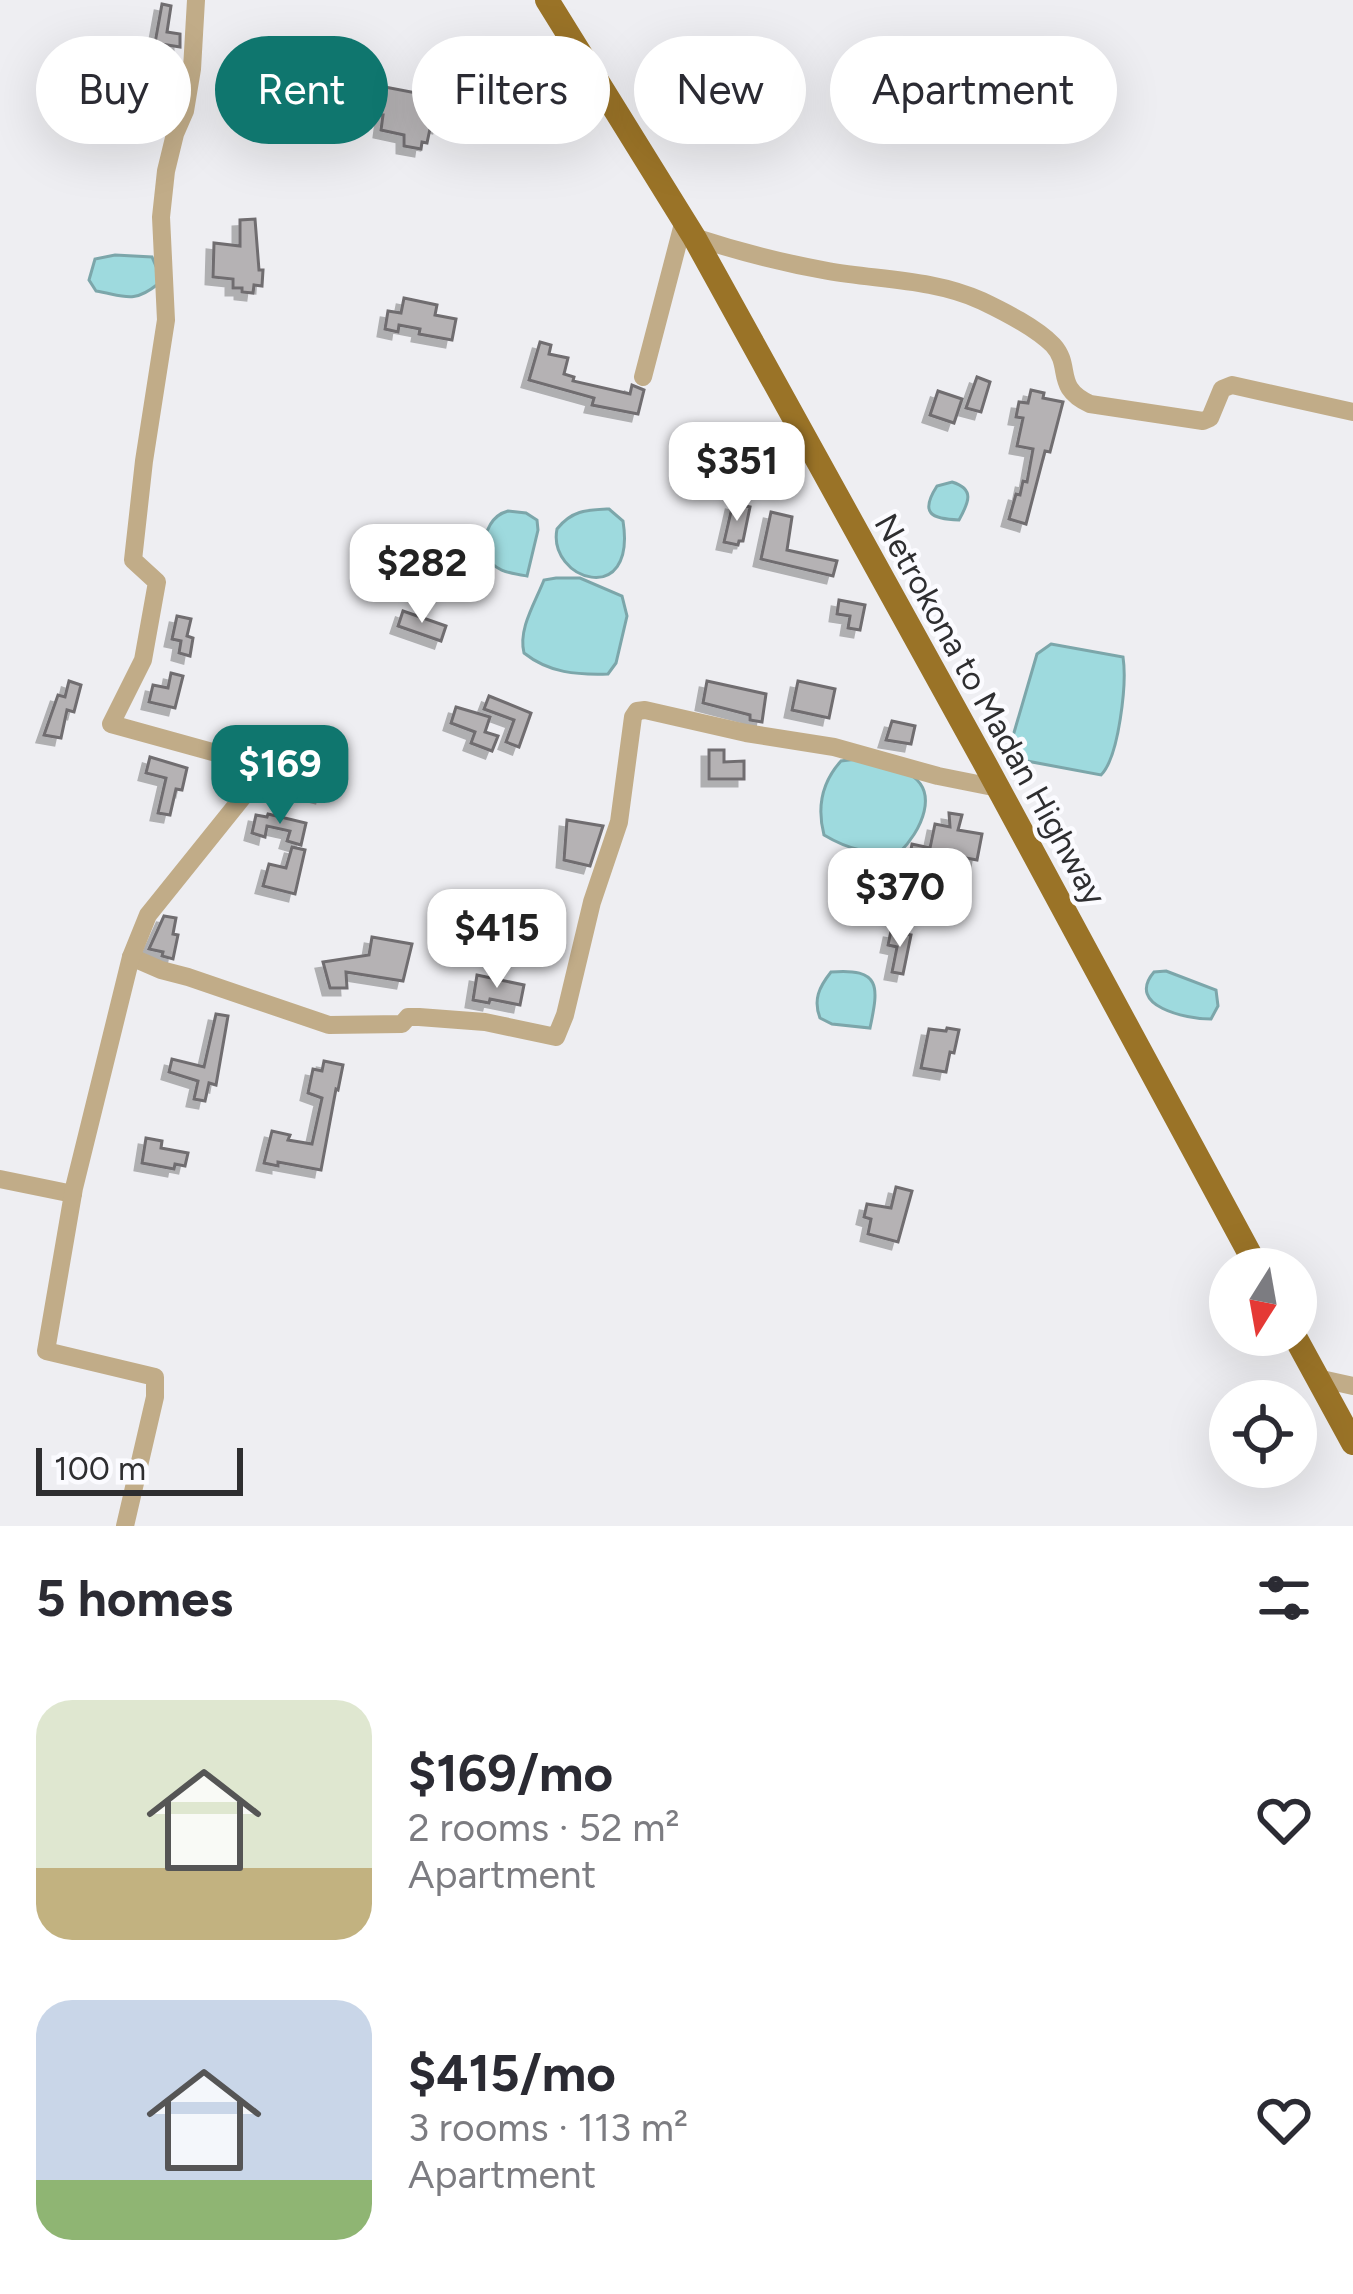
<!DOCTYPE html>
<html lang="en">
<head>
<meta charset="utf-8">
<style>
  :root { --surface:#fff; --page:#f2f2f3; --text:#2b2b33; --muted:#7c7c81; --accent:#0f766e }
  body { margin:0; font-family:Figtree,sans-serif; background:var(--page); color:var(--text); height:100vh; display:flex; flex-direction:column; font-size:45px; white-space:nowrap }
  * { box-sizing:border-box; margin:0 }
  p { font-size:39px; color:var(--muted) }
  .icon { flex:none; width:66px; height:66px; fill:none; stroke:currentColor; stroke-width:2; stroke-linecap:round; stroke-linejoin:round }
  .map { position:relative; height:1526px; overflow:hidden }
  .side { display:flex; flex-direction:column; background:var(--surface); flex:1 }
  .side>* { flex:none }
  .hud { position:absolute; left:36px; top:36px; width:1281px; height:108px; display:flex; gap:24px }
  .needle { width:78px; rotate:191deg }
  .fabs { position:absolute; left:1209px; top:1248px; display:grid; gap:24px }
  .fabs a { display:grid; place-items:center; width:108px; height:108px; border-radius:50%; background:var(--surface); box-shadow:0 12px 48px #0002; font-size:60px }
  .scale { position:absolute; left:36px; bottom:30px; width:207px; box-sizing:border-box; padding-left:12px; border:6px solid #2e2e30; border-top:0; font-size:33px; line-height:42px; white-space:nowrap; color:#2e2e30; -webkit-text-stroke:9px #fbfbff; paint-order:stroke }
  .price { position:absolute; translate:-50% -102px; padding:0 27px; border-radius:24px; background:#fff; color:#222; font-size:39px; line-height:78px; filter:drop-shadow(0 3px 6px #0008) }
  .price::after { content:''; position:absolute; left:50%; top:72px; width:36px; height:27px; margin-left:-18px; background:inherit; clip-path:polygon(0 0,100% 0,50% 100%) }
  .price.selected { background:var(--accent); color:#fff }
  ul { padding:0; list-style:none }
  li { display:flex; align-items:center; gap:36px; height:300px; padding:0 36px }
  li span { display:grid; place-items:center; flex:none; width:336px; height:240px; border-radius:36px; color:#555 }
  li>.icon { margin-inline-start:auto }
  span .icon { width:144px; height:144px; fill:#fffc; stroke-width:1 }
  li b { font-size:51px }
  h2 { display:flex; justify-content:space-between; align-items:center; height:144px; padding:0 36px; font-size:51px }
  .pill { padding:0 42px; border-radius:54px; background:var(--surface); box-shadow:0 12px 48px #0002; font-size:42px; line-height:108px }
  .pill.selected { background:var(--accent); color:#fff }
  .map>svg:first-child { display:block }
  .water { fill:#9edade; stroke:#7ca6aa; stroke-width:3 }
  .building { fill:#b5b2b4; stroke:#706d70; stroke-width:3; filter:url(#shadow) }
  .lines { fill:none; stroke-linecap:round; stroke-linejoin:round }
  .minor { stroke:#c1ac88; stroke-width:18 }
  .major { stroke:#9a7327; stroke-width:24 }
  .labels { text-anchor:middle; stroke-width:9; stroke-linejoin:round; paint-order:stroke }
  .street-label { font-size:33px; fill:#2e2e30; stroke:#fbfbff }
</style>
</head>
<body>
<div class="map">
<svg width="1353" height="1526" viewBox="0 0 1353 1526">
  <defs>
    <filter id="shadow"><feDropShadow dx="-7" dy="7" stdDeviation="0" flood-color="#0004"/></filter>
  </defs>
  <rect width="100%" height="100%" fill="#eeeef2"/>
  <g class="water">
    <path d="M115,255L152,257L158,271V284C133,304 125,296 96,291L89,280L95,259Z"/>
    <path d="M952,482C975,489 969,502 959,520C932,519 919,514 937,486Z"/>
    <path d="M609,509L623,521C637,609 547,580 557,529C572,510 587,510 609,509Z"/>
    <path d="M508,511L526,513L537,520L538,530L527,576C508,573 494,571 483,553C484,536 489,516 508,511Z"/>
    <path d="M556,578H580L622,596L627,616L616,663L608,674C577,675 549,673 524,653C518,629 535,603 544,580Z"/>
    <path d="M1051,644L1123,657C1127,683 1119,757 1101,775L1027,761L1019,752L1013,736L1037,654Z"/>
    <path d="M857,759C872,763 890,766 905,772C943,789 920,833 899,853C870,854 849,850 824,835C817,808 822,782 841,761Z"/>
    <path d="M1166,971L1216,990L1218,1006L1211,1019C1186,1019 1125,1006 1154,972Z"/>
    <path d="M831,972C881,968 879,986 870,1028L832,1024L820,1018C813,1000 819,987 831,972Z"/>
  </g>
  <g class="building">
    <path d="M162,4L171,6L167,32L180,34V47L155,43Z"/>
    <path d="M421,84L440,87L439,94H442L441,101L443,102L439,126L431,124L427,143L422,142L421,149L404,146V135L381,130L383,115H379L385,87L416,93L420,91Z"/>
    <path d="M255,219L259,270H263L262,286L254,285L253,293L242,292V288H233V279L213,277L214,243L240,246V220Z"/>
    <path d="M404,298L437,305L435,315L456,319L452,340L419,334L420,329L399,325L398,332L385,329L388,311L401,313Z"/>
    <path d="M540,342L551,345L549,354L568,358L564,374L574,377L573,381L630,394L632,385L644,390L638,414L592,405L594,398L529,380Z"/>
    <path d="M977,377L990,382L981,412L966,408Z"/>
    <path d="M1031,390L1044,393L1043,398L1063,402L1050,452L1045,451L1026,524L1009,519L1016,494L1020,495L1023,481L1027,482L1033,449L1017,446L1023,418L1016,417L1019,402L1028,403Z"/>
    <path d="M938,391L962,399L954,423L930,415Z"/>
    <path d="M730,459L757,467L754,478L748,477L746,485L732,481L734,473L727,471Z"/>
    <path d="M733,503L750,507L743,541H739L738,545L724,542Z"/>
    <path d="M771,512L792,517L787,550L837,561L833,576L761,559Z"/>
    <path d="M839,600L865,605L860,630L848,628L850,616L837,614Z"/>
    <path d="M403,611L446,626L441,641L398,626Z"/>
    <path d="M177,616L191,619L187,636L193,638L190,656L179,653L181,641L172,639Z"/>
    <path d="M171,673L183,676L175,708L149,702L153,685L168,688Z"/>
    <path d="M69,681L81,685L74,712L67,710L61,738L44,735L58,695L65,697Z"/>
    <path d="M707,681L766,694L762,722L750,720V715L703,703Z"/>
    <path d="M798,681L835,689L829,718L792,710Z"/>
    <path d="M489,696L531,713L519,747L506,742L514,720L484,709Z"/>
    <path d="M456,707L490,717L485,732L498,736L492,751L471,743L475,732L451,723Z"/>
    <path d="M892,721L915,726L911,744L886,740Z"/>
    <path d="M709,750H724V762L744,761V779H709Z"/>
    <path d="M313,752L340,759L337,771L328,769L322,796L303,791Z"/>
    <path d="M150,757L187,768L182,790L176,789L170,815L158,813L166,778L146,773Z"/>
    <path d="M949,813L962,815L958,830L982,834L977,860L955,856L953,867L943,865L941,881L906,876L912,844L930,848L935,824L950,827Z"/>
    <path d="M268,814L306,823L301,845L287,841L290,831L267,826L265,837L252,833L256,815L267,817Z"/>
    <path d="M567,820L603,826L590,866L564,860Z"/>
    <path d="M292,847L305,850L295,894L263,886L269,864L286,868Z"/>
    <path d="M164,916L176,918L173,934L178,935L173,959L162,956L163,952L149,949Z"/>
    <path d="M891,931L911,935L903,974L892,972L897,947L888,945Z"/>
    <path d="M372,937L412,944L403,981L346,972L347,988H330L323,962L369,955Z"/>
    <path d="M477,975L524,985L520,1005L490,999L489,1003L473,1000Z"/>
    <path d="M216,1014L228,1016L216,1085L209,1083L205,1101L194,1099L198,1081L169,1072L172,1059L204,1067Z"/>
    <path d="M947,1028L959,1030L954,1053L950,1052L946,1072L921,1068L929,1029L946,1031Z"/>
    <path d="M324,1061L343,1065L338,1090L336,1089L321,1170L278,1162V1166L264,1163L272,1131L290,1135L288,1140L312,1144L322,1098L308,1093L313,1069L322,1071Z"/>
    <path d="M146,1138L162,1141L161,1148L188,1153L185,1166L175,1164L174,1169L142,1163Z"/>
    <path d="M896,1187L912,1191L898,1242L868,1234L871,1219L864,1217L867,1204L891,1208Z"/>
  </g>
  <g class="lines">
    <g class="minor">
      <path d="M694,237C737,251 783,263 828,271C879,280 934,279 982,301C1005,312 1035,327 1053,345C1073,367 1053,387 1090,404L1203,421L1210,418L1222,389L1232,385L1353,412"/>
      <path d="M643,377L684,220"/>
      <path d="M131,957L161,970L188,977L329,1025L402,1024L408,1017H419L485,1022L556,1037L565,1015L592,902L619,822L633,717L637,711L645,710L746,733L834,747L938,776L998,788"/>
      <path d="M0,1179L73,1194"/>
      <path d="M1317,1378L1353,1386"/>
      <path d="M125,1526L155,1397V1377L46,1351L74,1188L131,957L148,915L267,767L111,724L143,660L157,582L133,560L144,461L166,320L161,217L166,171L175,134L185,111L192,69L196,0"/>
    </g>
    <g class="major">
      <path d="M547,0L694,237L983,760L1258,1269"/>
      <path d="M1294,1335L1353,1443"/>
    </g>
  </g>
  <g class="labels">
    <g class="street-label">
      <text transform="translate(991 709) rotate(61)" y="12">Netrokona to Madan Highway</text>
    </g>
  </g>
</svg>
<div class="fabs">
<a><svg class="needle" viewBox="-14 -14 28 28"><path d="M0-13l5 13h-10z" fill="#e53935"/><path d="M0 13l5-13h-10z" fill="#7c7c81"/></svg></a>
<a><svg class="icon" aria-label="locate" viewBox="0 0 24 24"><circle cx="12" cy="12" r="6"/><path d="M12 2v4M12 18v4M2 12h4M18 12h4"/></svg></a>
</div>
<div class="scale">100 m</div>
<b class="price" style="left:737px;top:524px">$351</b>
<b class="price" style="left:422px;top:626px">$282</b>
<b class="price selected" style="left:280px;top:827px">$169</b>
<b class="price" style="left:900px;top:950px">$370</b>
<b class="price" style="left:497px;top:991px">$415</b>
<div class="hud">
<a class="pill">Buy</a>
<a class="pill selected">Rent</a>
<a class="pill">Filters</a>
<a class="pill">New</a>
<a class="pill">Apartment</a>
</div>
</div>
<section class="side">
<h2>5 homes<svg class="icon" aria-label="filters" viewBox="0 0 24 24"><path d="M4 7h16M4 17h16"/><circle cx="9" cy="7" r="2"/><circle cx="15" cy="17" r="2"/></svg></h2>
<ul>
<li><span style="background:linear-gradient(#dfe7d0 70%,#c2b280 0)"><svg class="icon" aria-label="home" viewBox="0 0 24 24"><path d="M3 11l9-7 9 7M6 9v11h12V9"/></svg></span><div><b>$169/mo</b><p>2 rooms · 52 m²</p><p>Apartment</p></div><svg class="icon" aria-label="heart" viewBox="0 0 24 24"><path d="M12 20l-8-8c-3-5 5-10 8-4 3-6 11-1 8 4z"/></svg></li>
<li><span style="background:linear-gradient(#c9d6e8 75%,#8fb573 0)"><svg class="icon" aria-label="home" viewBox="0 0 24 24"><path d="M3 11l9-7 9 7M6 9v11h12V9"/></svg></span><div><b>$415/mo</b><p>3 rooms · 113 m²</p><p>Apartment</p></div><svg class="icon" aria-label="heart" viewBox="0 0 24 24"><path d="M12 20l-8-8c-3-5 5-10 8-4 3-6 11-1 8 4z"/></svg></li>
</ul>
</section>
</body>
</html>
